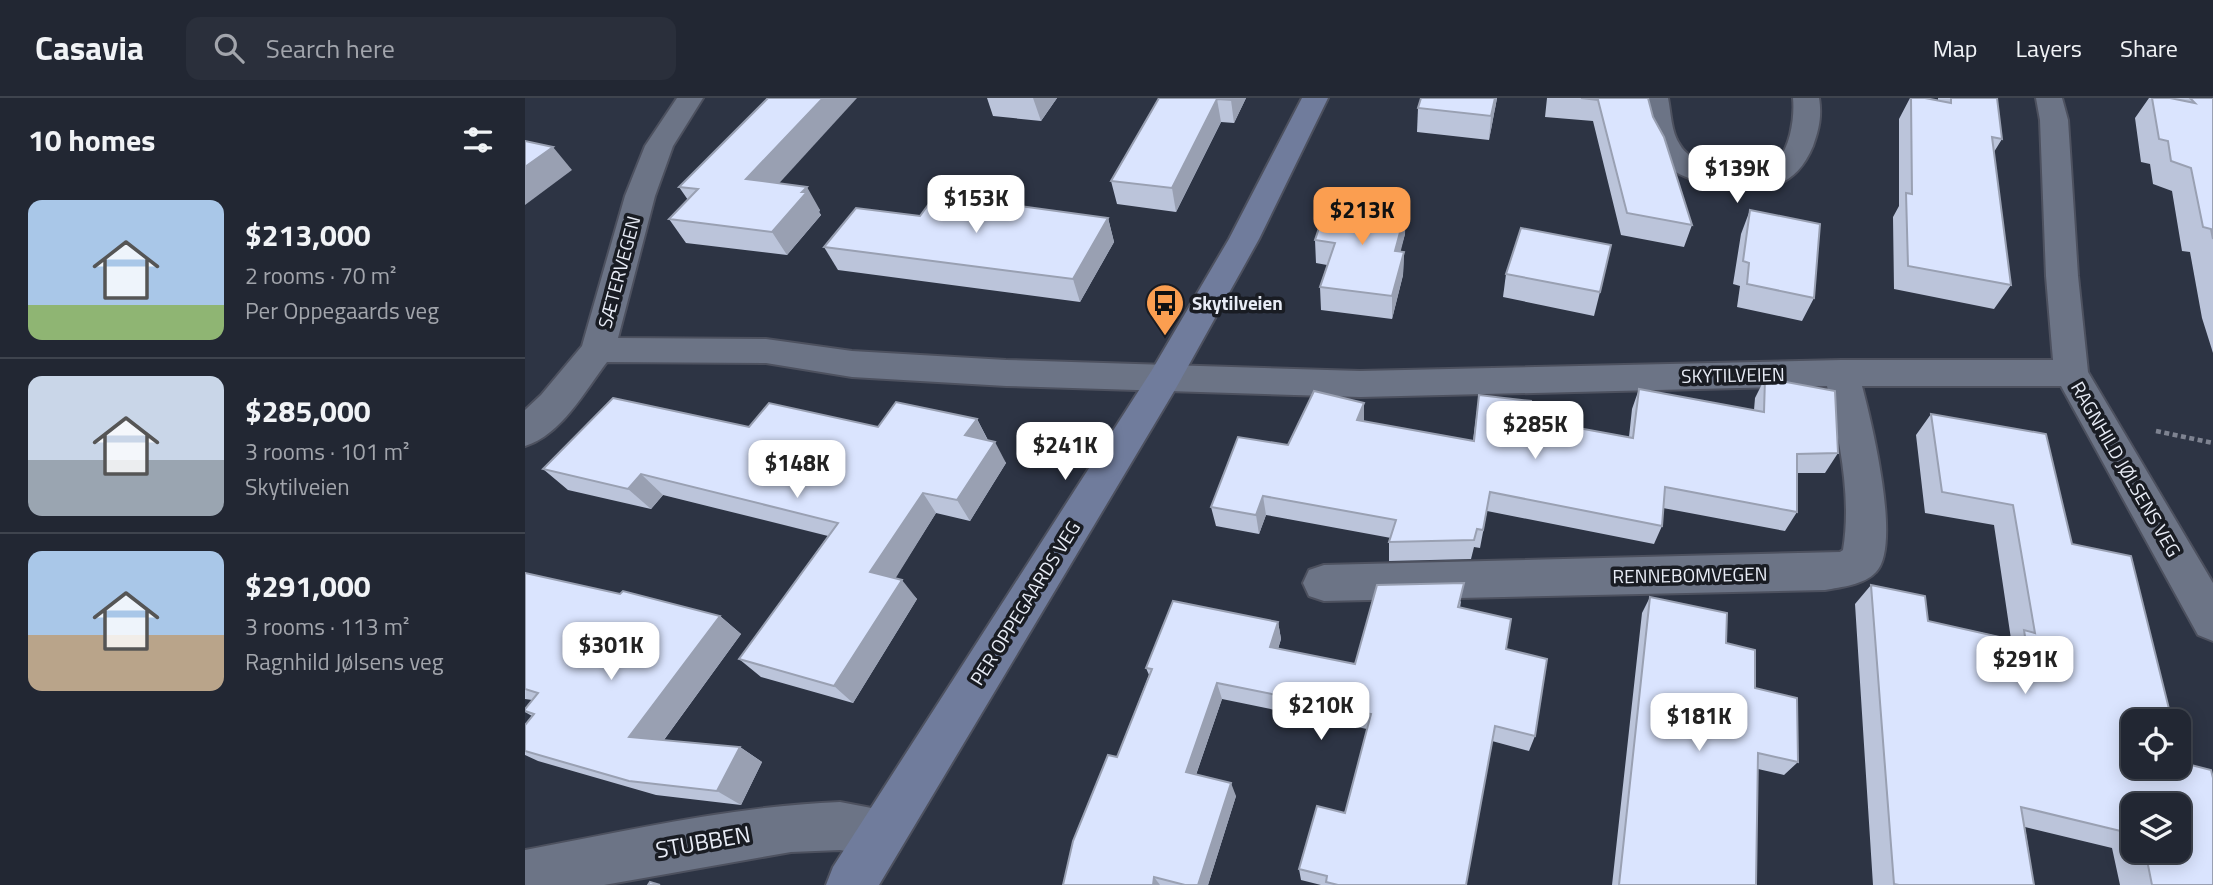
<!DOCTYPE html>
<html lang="en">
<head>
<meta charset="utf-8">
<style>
  :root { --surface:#222733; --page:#2a2f3b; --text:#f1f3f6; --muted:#a2a5ac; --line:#3f444e; --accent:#fb9e50 }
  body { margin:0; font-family:"Titillium Web",sans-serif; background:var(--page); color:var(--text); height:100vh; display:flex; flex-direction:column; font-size:26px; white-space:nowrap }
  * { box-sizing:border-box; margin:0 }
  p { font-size:23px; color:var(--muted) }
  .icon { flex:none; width:38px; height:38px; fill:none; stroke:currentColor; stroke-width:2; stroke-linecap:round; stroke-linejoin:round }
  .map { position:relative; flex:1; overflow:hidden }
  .side { display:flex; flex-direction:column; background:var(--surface); width:525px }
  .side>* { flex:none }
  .fabs { position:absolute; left:1596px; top:611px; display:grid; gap:14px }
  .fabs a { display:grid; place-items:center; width:70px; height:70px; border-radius:14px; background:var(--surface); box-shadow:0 4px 18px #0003,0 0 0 2px var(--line); font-size:35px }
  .price { position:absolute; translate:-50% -60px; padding:0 16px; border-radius:14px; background:#fff; color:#222; font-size:23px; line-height:46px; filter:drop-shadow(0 2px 4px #0008) }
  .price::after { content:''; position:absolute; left:50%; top:42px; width:21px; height:16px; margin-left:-10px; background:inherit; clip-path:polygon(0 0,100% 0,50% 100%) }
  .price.selected { background:var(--accent); color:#111 }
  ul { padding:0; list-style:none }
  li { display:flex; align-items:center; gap:21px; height:175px; padding:0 28px }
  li+li { border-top:2px solid var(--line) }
  li span { display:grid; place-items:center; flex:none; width:196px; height:140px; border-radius:14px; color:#555 }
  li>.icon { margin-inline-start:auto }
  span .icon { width:84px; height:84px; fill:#fffc; stroke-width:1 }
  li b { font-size:30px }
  h2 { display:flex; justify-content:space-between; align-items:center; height:84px; padding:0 28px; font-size:30px }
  header { display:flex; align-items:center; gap:42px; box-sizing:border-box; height:98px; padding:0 35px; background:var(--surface); border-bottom:2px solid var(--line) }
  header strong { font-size:33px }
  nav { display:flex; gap:38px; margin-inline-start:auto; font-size:24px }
  .search { width:490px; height:63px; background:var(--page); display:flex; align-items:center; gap:18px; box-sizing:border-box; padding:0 24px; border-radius:14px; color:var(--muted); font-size:26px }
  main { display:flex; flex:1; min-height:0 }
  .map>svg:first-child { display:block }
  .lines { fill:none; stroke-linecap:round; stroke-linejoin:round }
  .street-casing { stroke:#4d515f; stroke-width:4 }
  .secondary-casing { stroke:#4d515f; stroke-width:4 }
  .path { stroke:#7e8391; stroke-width:4.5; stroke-dasharray:5 3.5; stroke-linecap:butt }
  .street { fill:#6c7486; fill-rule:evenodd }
  .secondary { fill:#707c9c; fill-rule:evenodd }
  .wall { fill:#bbc4da; fill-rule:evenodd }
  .shaded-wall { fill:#99a0b2 }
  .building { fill:#dae4fe; stroke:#99a0b2; stroke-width:2 }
  .labels { text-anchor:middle; stroke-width:7; stroke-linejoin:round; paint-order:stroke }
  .street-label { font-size:19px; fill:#e8ecf6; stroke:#191c23 }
  .poi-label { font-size:19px; font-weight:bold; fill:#e8ecf6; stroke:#191c23; text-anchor:start }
  .near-street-label { font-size:23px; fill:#e8ecf6; stroke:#191c23 }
</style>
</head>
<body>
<header>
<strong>Casavia</strong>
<div class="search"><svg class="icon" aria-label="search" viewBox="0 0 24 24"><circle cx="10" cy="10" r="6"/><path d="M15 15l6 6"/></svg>Search here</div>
<nav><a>Map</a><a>Layers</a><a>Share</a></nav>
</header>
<main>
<section class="side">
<h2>10 homes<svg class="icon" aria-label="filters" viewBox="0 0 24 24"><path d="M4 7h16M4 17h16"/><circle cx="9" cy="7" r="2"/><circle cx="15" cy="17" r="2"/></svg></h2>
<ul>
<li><span style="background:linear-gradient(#a9c7e8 75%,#8fb573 0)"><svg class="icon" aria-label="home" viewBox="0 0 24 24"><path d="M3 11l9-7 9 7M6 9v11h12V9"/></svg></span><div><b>$213,000</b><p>2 rooms · 70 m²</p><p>Per Oppegaards veg</p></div></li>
<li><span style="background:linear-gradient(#c9d6e8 60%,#9aa5b1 0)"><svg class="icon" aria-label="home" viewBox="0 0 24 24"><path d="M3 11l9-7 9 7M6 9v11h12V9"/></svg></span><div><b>$285,000</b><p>3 rooms · 101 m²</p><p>Skytilveien</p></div></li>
<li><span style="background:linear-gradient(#a9c7e8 60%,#b9a48a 0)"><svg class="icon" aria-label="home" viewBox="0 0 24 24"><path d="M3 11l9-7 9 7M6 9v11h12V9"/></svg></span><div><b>$291,000</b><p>3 rooms · 113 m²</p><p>Ragnhild Jølsens veg</p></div></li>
</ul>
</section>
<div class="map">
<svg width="1688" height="787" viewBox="0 0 1688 787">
  <rect width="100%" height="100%" fill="#2d3444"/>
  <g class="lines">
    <defs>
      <g id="street">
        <path d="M152,0H178L148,48L130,98L93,240L241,241L327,253L481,262L835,273L1316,262H1528L1521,178L1515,22L1511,0H1537L1543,22L1553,178L1563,274L1688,485V543L1673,537L1536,288H1337C1346,322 1377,448 1351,474C1339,487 1316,489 1300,492L799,503L784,498L778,485L784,472L799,467L1315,454L1318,452C1327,399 1314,340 1302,288L835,299L481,288L327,279L241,265L82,264C60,293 36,337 0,348V312L16,297L57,248L100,98L120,48Z"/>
        <path d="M1117,0H1143C1146,15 1146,34 1155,47C1168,70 1228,83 1249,66C1265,53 1270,20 1268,0H1294C1297,18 1294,31 1288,48C1269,94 1233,96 1189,87C1170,83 1148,77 1136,61C1121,44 1120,22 1117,0Z"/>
        <path d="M315,704L357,712L374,719L381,736L374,753L357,760L315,752L266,754L79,787H0V752C104,733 209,708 315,704Z"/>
      </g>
      <path id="secondary" d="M777,0H803L734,141L651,290L354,787H301L308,769L627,272L704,141Z"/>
    </defs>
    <use href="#street" class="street-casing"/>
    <use href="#secondary" class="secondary-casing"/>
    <path class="path" d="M1631,333L1688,345"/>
    <use href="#street" class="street"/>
    <use href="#secondary" class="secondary"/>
  </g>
  <g class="wall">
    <path d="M462,0H532L516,23L468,18Z"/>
    <path d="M634,0H721L709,25L696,24L651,114L592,106L586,83Z"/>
    <path d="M896,0H972L964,42L892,34L893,10Z"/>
    <path d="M1022,0H1123L1128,19L1167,127L1159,149L1096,137L1068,23L1020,19Z"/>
    <path d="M1385,0H1400L1413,2V0H1472L1477,41L1469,54L1486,187L1469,211L1369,191L1368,119L1374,108V21Z"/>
    <path d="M1624,0H1688V255L1677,220L1665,154L1657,153L1647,93L1628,86L1625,66L1616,64L1610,20Z"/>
    <path d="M254,85L295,112L294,114L296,117L262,157L161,145L144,121L163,102L154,89Z"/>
    <path d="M472,105L583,120L589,144L555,204L313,172L299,149L395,118Z"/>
    <path d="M1225,112L1289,200L1277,223L1212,209L1215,188L1208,186L1216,136Z"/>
    <path d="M880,136L875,153L879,154L878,177L867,221L796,212L795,189L802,167L791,165L790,142Z"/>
    <path d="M981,176L1075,194L1069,218L978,199Z"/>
    <path d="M1240,280L1313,355L1300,375H1272V414L1260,433L1138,410L1137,428L1129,446L962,413L955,450L949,449L946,461L864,463V444L866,440L741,417L734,436L691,428L686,409L763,347L839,324L948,343L954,297L1004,321L1104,339L1107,311L1114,291L1229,312L1230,300Z"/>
    <path d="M1406,316L1547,446L1688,787H1595L1587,750L1500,729L1509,787H1348L1330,506L1346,487L1403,523L1486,541L1469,427L1400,415L1391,337ZM1608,707L1654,752H1608Z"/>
    <path d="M452,321L463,342L481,365L445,423L411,415L370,480L392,501L328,605L236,579L214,561L303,438L138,397L126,411L43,392L18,371L224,329H353Z"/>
    <path d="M0,475L195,518L216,536L139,642L215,649L237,664L216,707L131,697L13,663L0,657V627L7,618L0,614L7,602L0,601Z"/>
    <path d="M1125,499L1201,545L1230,590L1273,664L1259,677L1233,671L1231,787H1087L1117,515Z"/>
    <path d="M936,503L935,510L981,551L1010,638L1004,653L967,643L941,787H796L776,782L774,771L820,715L842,631L697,601L671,677L711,698L683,787H538L592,659L624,577L621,570L753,524L756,541L753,551L830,566Z"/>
  </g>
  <g class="shaded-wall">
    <path d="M298,0H332L236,105L221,81Z"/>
    <path d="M508,0H532L516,23Z"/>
    <path d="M707,0H721L709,25L706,2Z"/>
    <path d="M970,0H972L964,42L966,18Z"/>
    <path d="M692,1L696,24L651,114L647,90Z"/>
    <path d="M28,49L47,72L0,107V69Z"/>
    <path d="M282,89L295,112L294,114L296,117L262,157L247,134Z"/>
    <path d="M881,112L880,136L870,176V153Z"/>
    <path d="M583,120L589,144L555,204L548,181Z"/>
    <path d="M879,154L878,177L867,221V198Z"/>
    <path d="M839,305V325L832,322Z"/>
    <path d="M452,321L463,343L440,337Z"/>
    <path d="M470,344L481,365L445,423L432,402Z"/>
    <path d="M116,376L138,397L126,411L103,391Z"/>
    <path d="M398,395L411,415L362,494L345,474Z"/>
    <path d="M738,398L741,417L734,436L731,417Z"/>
    <path d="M377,482L392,501L328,605L309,588Z"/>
    <path d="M195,518L216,536L130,654L104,639Z"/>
    <path d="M753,524L756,541L748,566L745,549Z"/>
    <path d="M692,585L697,601L667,688L661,674Z"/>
    <path d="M215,649L237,664L216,707L192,693Z"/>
    <path d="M706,685L711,698L683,787H673Z"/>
    <path d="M629,779L635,787H628Z"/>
  </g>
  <g class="building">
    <path d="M243,0H298L221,81L282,89L277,94H282L247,134L144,121L173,91L154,89Z"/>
    <path d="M634,0H707L706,2L692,1L647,90L586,83Z"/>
    <path d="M896,0H970L966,18L893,10Z"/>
    <path d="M1056,0H1123L1128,19L1139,39L1167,127L1102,115L1073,2Z"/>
    <path d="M1386,0H1400L1426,5V0H1472L1477,41L1467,39L1486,187L1383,168L1381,95L1387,96Z"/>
    <path d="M1627,0H1645L1670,5L1665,0H1688V141L1686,131L1678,129L1666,70L1646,63L1643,43L1634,41Z"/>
    <path d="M0,43L28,49L0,69Z"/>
    <path d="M414,92L469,99L466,104L583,120L548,181L299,149L331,110L395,118Z"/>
    <path d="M803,103L881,112L870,153L879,154L867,198L795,189L810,145L790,142Z"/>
    <path d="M1225,112L1295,126L1289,200L1222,186L1224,165L1218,163Z"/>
    <path d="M996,130L1086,147L1075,194L981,176Z"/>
    <path d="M1240,280L1310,293L1313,355L1272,356V414L1140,389L1137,428L965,394L958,432L952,431L949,442L864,444L871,422L738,398L731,417L686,409L713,339L763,347L789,293L839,305L832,322L949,343L954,297L1006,303L1004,321L1108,340L1114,291L1239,314Z"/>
    <path d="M88,300L224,329L244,305L353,329L371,304L452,321L440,337L470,344L432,402L398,395L345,474L377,482L309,588L214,561L313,425L116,376L103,391L18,371Z"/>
    <path d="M1406,316L1521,336L1547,446L1606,458L1647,623H1608V668H1654V649L1658,665L1686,672L1688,680V787H1627L1620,752H1654V707H1608V736L1496,709L1509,787H1374L1369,786L1346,487L1400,498L1403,523L1501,545L1499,532L1510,535L1488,407L1417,394Z"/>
    <path d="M0,475L95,496L98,493L195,518L104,639L215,649L192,693L104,683L0,653V627L9,616L0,613V611L13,595L0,591Z"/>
    <path d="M939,485L933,509L986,521L981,551L1022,561L1010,638L970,628L941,787H813L801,784L802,778L774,771L792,708L820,715L846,616L692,585L661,674L706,685L673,787H660L629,779L628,787H538L548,743L583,657L592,659L627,571L621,570L648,503L753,524L745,549L830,566L852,487Z"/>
    <path d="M1125,499L1202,515L1201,545L1230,552V590L1272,600L1273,664L1233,655L1231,787H1094Z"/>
    <path d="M125,784L135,787H123Z"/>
  </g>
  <defs>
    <symbol id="bus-pin" viewBox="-11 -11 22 30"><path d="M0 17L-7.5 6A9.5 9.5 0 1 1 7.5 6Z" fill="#fb9e50" stroke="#191c23"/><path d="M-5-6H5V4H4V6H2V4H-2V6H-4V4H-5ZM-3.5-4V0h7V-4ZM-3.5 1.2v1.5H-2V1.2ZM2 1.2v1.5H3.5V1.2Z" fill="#111"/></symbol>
  </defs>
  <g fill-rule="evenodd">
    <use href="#bus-pin" x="618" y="183" width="44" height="60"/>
  </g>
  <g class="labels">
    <g class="street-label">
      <text transform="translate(94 174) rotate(-75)" y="7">SÆTERVEGEN</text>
      <text transform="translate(1208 277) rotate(-1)" y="7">SKYTILVEIEN</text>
      <text transform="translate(1601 371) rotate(60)" y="7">RAGNHILD JØLSENS VEG</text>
      <text transform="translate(1165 477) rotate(-1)" y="7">RENNEBOMVEGEN</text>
      <text transform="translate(500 505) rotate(-58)" y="7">PER OPPEGAARDS VEG</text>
    </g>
    <g class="poi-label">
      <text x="667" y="212">Skytilveien</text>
    </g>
    <g class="near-street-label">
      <text transform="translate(178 744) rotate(-10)" y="8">STUBBEN</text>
    </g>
  </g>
</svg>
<div class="fabs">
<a><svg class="icon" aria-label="locate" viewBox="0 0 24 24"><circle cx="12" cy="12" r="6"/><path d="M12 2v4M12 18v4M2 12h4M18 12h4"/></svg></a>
<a><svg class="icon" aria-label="layers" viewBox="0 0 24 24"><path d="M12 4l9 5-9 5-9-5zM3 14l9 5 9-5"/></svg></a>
</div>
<b class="price" style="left:1212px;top:107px">$139K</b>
<b class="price" style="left:451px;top:137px">$153K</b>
<b class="price selected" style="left:837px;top:149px">$213K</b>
<b class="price" style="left:1010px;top:363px">$285K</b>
<b class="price" style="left:540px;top:384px">$241K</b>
<b class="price" style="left:272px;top:402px">$148K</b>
<b class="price" style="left:86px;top:584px">$301K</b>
<b class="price" style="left:1500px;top:598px">$291K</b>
<b class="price" style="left:796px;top:644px">$210K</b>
<b class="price" style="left:1174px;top:655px">$181K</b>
</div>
</main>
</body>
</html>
